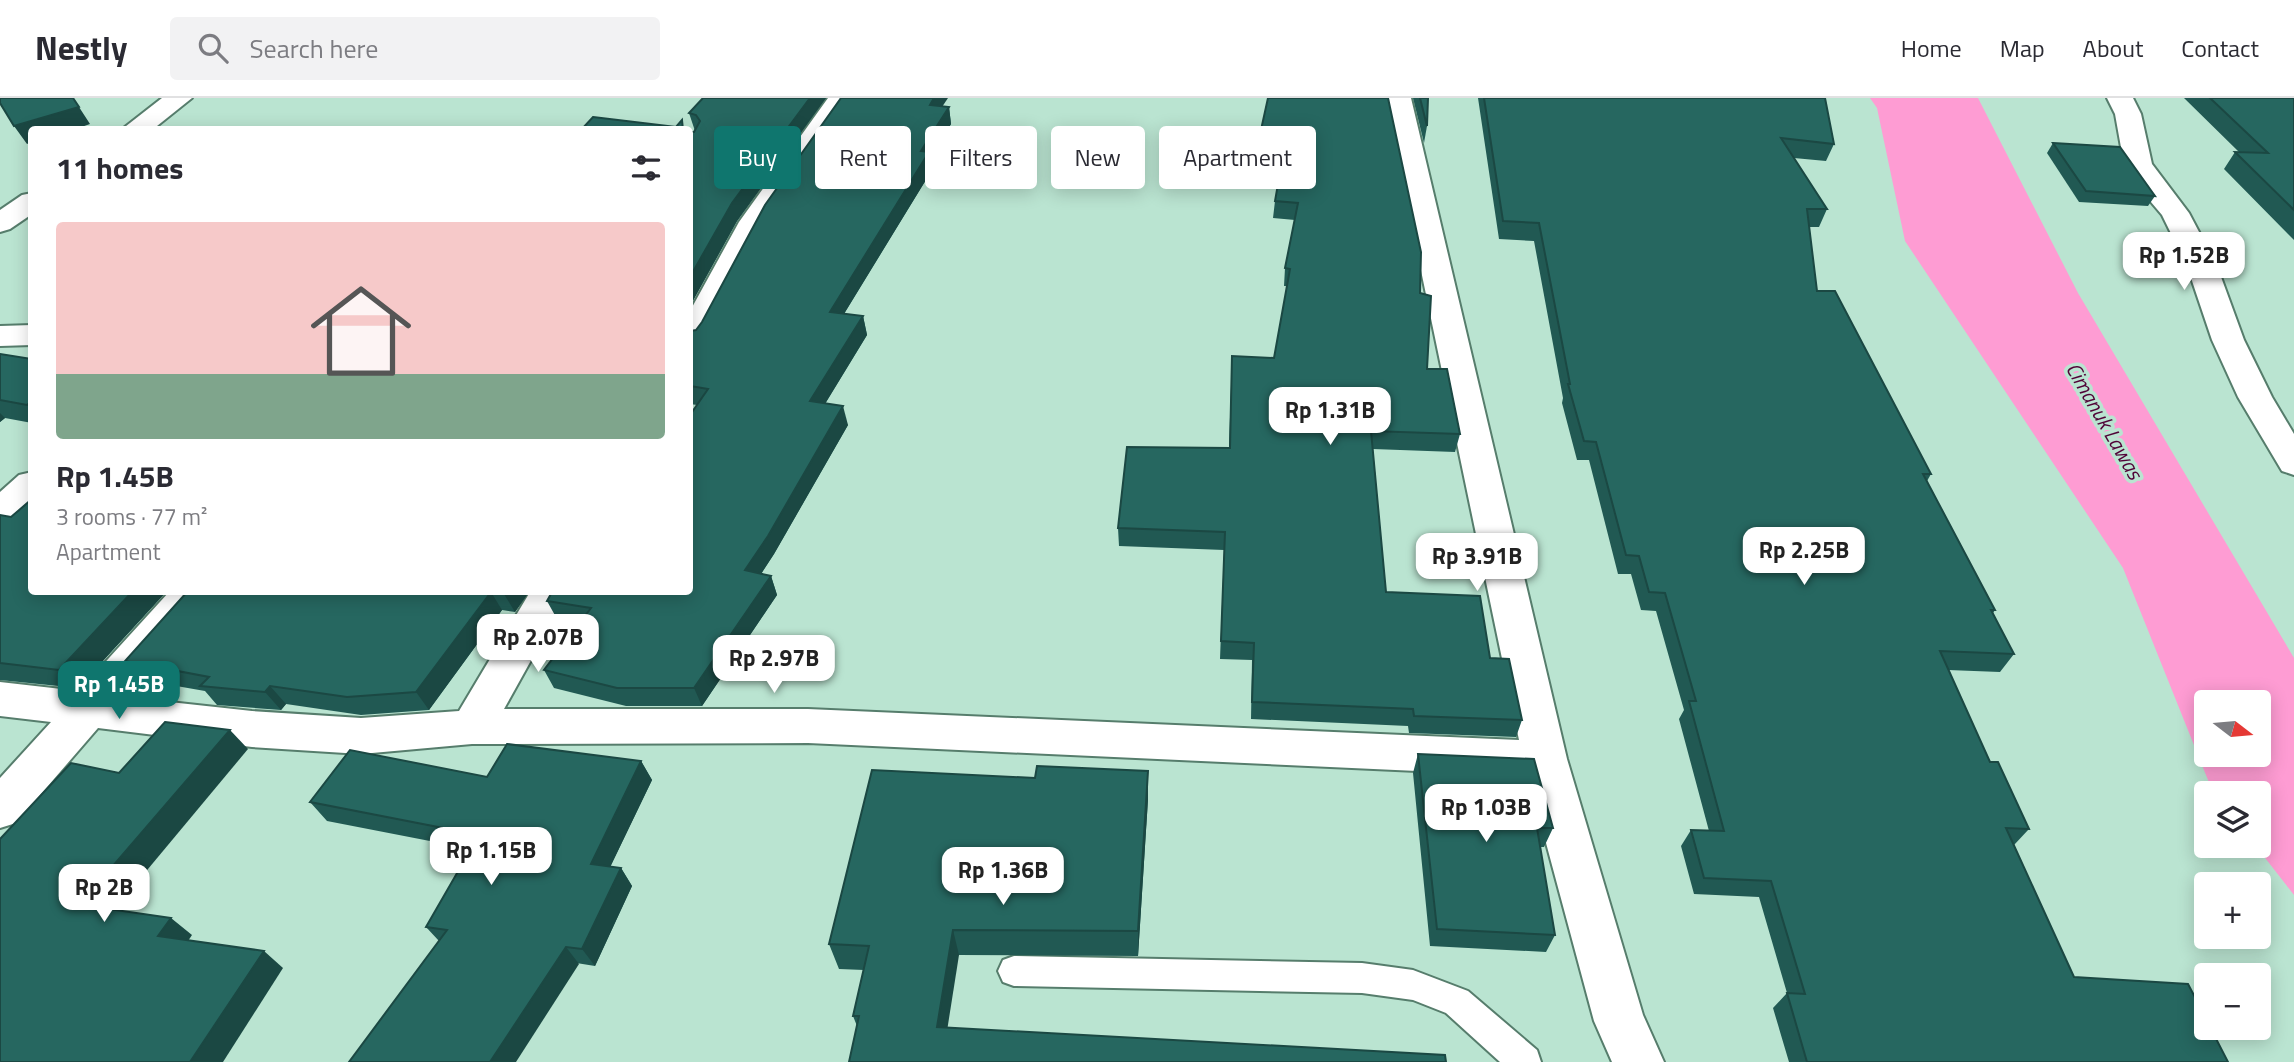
<!DOCTYPE html>
<html lang="en">
<head>
<meta charset="utf-8">
<style>
  :root { --surface:#fff; --page:#f2f2f3; --text:#2b2b33; --muted:#7c7c81; --line:#e1e1e2; --accent:#0f766e }
  body { margin:0; font-family:"Titillium Web",sans-serif; background:var(--page); color:var(--text); height:100vh; display:flex; flex-direction:column; font-size:26px; white-space:nowrap }
  * { box-sizing:border-box; margin:0 }
  p { font-size:23px; color:var(--muted) }
  .icon { flex:none; width:38px; height:38px; fill:none; stroke:currentColor; stroke-width:2; stroke-linecap:round; stroke-linejoin:round }
  .map { position:relative; flex:1; overflow:hidden }
  .details { position:absolute; left:28px; top:28px; width:665px; height:469px; display:flex; flex-direction:column; background:var(--surface); border-radius:7px; box-shadow:0 4px 18px #0003 }
  .details>* { flex:none }
  .guide { position:absolute; left:714px; top:28px; width:665px; height:63px; display:flex; gap:14px }
  .needle { width:46px; rotate:106deg }
  .fabs { position:absolute; left:2194px; top:592px; display:grid; gap:14px }
  .fabs a { display:grid; place-items:center; width:77px; height:77px; border-radius:7px; background:var(--surface); box-shadow:0 4px 18px #0003; font-size:35px }
  .price { position:absolute; translate:-50% -60px; padding:0 16px; border-radius:14px; background:#fff; color:#222; font-size:23px; line-height:46px; filter:drop-shadow(0 2px 4px #0008) }
  .price::after { content:''; position:absolute; left:50%; top:42px; width:21px; height:16px; margin-left:-10px; background:inherit; clip-path:polygon(0 0,100% 0,50% 100%) }
  .price.selected { background:var(--accent); color:#fff }
  ul { padding:0; list-style:none }
  li { display:grid; align-content:center; gap:14px; height:371px; padding:0 28px }
  li+li { border-top:2px solid var(--line) }
  li span { display:grid; place-items:center; height:217px; border-radius:7px; color:#555 }
  li>.icon { margin-inline-start:auto }
  span .icon { width:126px; height:126px; fill:#fffc; stroke-width:1 }
  li b { font-size:30px }
  h2 { display:flex; justify-content:space-between; align-items:center; height:84px; padding:0 28px; font-size:30px }
  .pill { padding:0 24px; border-radius:7px; background:var(--surface); box-shadow:0 4px 18px #0003; font-size:24px; line-height:63px }
  .pill.selected { background:var(--accent); color:#fff }
  header { display:flex; align-items:center; gap:42px; box-sizing:border-box; height:98px; padding:0 35px; background:var(--surface); border-bottom:2px solid var(--line) }
  header strong { font-size:33px }
  nav { display:flex; gap:38px; margin-inline-start:auto; font-size:24px }
  .search { width:490px; height:63px; background:var(--page); display:flex; align-items:center; gap:18px; box-sizing:border-box; padding:0 24px; border-radius:7px; color:var(--muted); font-size:26px }
  .map>svg:first-child { display:block }
  .water { fill:#fe9cd3; fill-rule:evenodd }
  .lines { fill:none; stroke-linecap:round; stroke-linejoin:round }
  .lane-casing { stroke:#567d6c; stroke-width:4 }
  .street-casing { stroke:#567d6c; stroke-width:4 }
  .lane { fill:#fff; fill-rule:evenodd }
  .street { fill:#fff; fill-rule:evenodd }
  .wall { fill:#215953 }
  .shaded-wall { fill:#1b4843 }
  .building { fill:#266760; stroke:#1b4843; stroke-width:2 }
  .labels { text-anchor:middle; stroke-width:7; stroke-linejoin:round; paint-order:stroke }
  .water-label { font-size:21px; font-style:italic; fill:#500337; stroke:#bae4d1 }
</style>
</head>
<body>
<header>
<strong>Nestly</strong>
<div class="search"><svg class="icon" aria-label="search" viewBox="0 0 24 24"><circle cx="10" cy="10" r="6"/><path d="M15 15l6 6"/></svg>Search here</div>
<nav><a>Home</a><a>Map</a><a>About</a><a>Contact</a></nav>
</header>
<div class="map">
<svg width="2294" height="964" viewBox="0 0 2294 964">
  <rect width="100%" height="100%" fill="#bae4d1"/>
  <path class="water" d="M1870,0H1978L2078,195L2294,560V797L2255,747H2259V695H2215L2212,692L2123,470L1905,143L1877,10ZM2207,604H2259V656H2207Z"/>
  <g class="lines">
    <defs>
      <path id="lane" d="M1014,858L1362,865L1413,872L1468,893L1537,952L1541,964H1500L1446,915L1413,902L1362,895L1014,888L1003,884L998,873L1003,862Z"/>
      <g id="street">
        <path d="M162,0H192L152,32H121Z"/>
        <path d="M828,0H854L767,124L706,241L701,248L690,251V213L739,124Z"/>
        <path d="M1385,0H1411L1567,661L1643,917L1664,964H1612L1594,923L1528,678L808,645L472,646L361,656L252,649L98,630L16,725L0,730V680L51,624L0,618V584L79,593L169,494H211L206,504L124,599L252,613L361,620L459,613L530,494H569L504,611H808L1519,642Z"/>
        <path d="M2107,0H2133L2141,16L2152,66L2189,115L2217,168L2244,242L2272,299L2294,336V377L2282,373L2238,299L2212,242L2187,168L2162,117L2134,84L2124,66L2115,16Z"/>
        <path d="M32,95V116L10,131L0,134V112L22,97Z"/>
        <path d="M32,227V247L0,248V228Z"/>
        <path d="M32,374V407L13,424L0,428V394L19,377Z"/>
      </g>
    </defs>
    <use href="#lane" class="lane-casing"/>
    <use href="#street" class="street-casing"/>
    <use href="#lane" class="lane"/>
    <use href="#street" class="street"/>
  </g>
  <g class="wall">
    <path d="M703,0H826L737,123L690,208V34H694L695,33L689,15Z"/>
    <path d="M1268,0L1420,195L1427,271L1460,336L1455,354L1373,351L1386,494L1490,560L1522,622L1516,639L1409,635L1408,628L1251,621L1252,562L1220,561L1224,452L1119,448L1118,430L1229,350L1232,258L1274,260L1287,188H1284L1285,170L1295,122L1273,120L1275,103L1281,69L1256,67L1257,50Z"/>
    <path d="M1413,0H1428L1427,28L1424,45Z"/>
    <path d="M1478,0H1825L1834,46L1826,63L1794,60L1827,111L1819,129H1809L1817,193L1931,376L1927,383L1995,512L1993,515L2014,556L2000,574L1948,572L1990,664L2029,731L2014,747L2074,879L2228,964H1789L1773,910L1787,895L1759,799L1694,796L1681,748L1691,732L1709,733L1679,621L1684,612L1656,513L1641,512L1631,476H1618L1589,362H1577L1562,305L1563,300L1534,143L1499,141Z"/>
    <path d="M2184,0H2294V142L2224,71L2235,54H2239Z"/>
    <path d="M943,8L949,9L951,26L930,61L932,72L844,216L863,218L867,237L825,306L848,327L774,456L761,476L771,478L777,497L702,608H626L554,590L544,572L580,525L557,521L547,503L690,494L697,307L690,306V233L696,232Z"/>
    <path d="M2053,45L2155,98L2148,108L2079,104L2047,55Z"/>
    <path d="M0,256L32,261V325L5,320L0,324Z"/>
    <path d="M0,417L11,419L32,494H166L78,590L0,582Z"/>
    <path d="M187,494H529L515,514L502,512L429,612L361,617L286,606L281,612L217,607L205,593L142,582L125,563Z"/>
    <path d="M1418,656L1553,730L1544,749H1540L1555,837L1546,854L1430,848L1413,675Z"/>
    <path d="M641,663L652,682L610,769L621,770L632,788L595,868L439,843L426,829L471,751L327,723L310,704L487,679Z"/>
    <path d="M1148,673V701L1138,858L959,857L857,928L853,918L864,872L839,871L829,846Z"/>
  </g>
  <g class="shaded-wall">
    <path d="M810,0H826L737,123L690,208V179L732,105Z"/>
    <path d="M934,0H948L932,24L930,7Z"/>
    <path d="M79,9L90,26L73,32H32V44L27,46L14,28Z"/>
    <path d="M949,9L951,26L930,61L932,72L834,232L830,214L921,53Z"/>
    <path d="M863,218L867,237L815,322L810,303Z"/>
    <path d="M32,303V312L27,307Z"/>
    <path d="M843,308L848,327L774,456L751,491L745,472Z"/>
    <path d="M0,315L5,320L0,324Z"/>
    <path d="M771,478L777,497L702,608L694,590Z"/>
    <path d="M132,494H166L78,590L59,572Z"/>
    <path d="M491,494L502,512L429,612L416,594Z"/>
    <path d="M506,494H529L515,514L504,496Z"/>
    <path d="M270,588L286,606L281,612L265,594Z"/>
    <path d="M230,632L248,651L113,813L88,808L87,798Z"/>
    <path d="M641,663L652,682L603,784L591,766Z"/>
    <path d="M1148,673V701L1138,858V833Z"/>
    <path d="M621,770L632,788L595,868L582,851Z"/>
    <path d="M171,820L192,837L180,855L158,838Z"/>
    <path d="M953,832L959,857L944,952L937,929Z"/>
    <path d="M566,849L579,866L516,964H490Z"/>
    <path d="M264,853L283,870L223,964H190Z"/>
  </g>
  <g class="building">
    <path d="M0,0H73L79,9L14,28L0,5Z"/>
    <path d="M703,0H810L732,105L690,179V34H694L700,23L696,17L689,15Z"/>
    <path d="M841,0H934L930,7L949,9L921,53L929,54L830,214L863,218L810,303L843,308L768,438L745,472L771,478L694,590H617L544,572L591,510L547,503L552,494H690V317L708,291L690,288V233L696,232L702,224L765,107Z"/>
    <path d="M1268,0H1388L1421,154L1420,195L1431,198L1427,271H1447L1460,336L1371,333L1386,494L1480,498L1490,560L1509,561L1522,622L1414,618L1413,611L1252,604L1254,545L1221,543L1225,434L1118,430L1127,349L1230,350L1232,258L1274,260L1290,171L1285,170L1298,105L1275,103L1284,52L1257,50Z"/>
    <path d="M1420,0H1428L1427,28Z"/>
    <path d="M1484,0H1825L1834,46L1781,40L1827,111H1807L1817,193H1835L1931,376H1923L1995,512H1991L2014,556L1940,553L1990,664H1998L2029,731L2006,730L2074,879L2188,886L2207,922V929H2210L2228,964H1807L1787,895L1805,896L1771,783L1704,780L1691,732L1724,733L1689,603H1696L1665,495L1649,494L1639,458L1626,457L1596,344L1584,343L1568,286H1570L1539,125L1503,123Z"/>
    <path d="M2210,0H2294V112L2235,54L2268,55Z"/>
    <path d="M593,19L676,29L682,22L683,32H581Z"/>
    <path d="M2053,45L2120,49L2155,98L2086,93Z"/>
    <path d="M0,256L32,261V303L27,307L0,302Z"/>
    <path d="M32,401V494H132L59,572L0,565V417L11,419Z"/>
    <path d="M187,494H491L416,594L347,599L270,588L265,594L200,588L209,579L125,563Z"/>
    <path d="M491,494H506L504,496Z"/>
    <path d="M165,624L230,632L87,798L95,799L88,808L171,820L158,838L264,853L190,964H0V741L71,665L119,675Z"/>
    <path d="M507,646L641,663L591,766L621,770L582,851L566,849L490,964H349L447,832L426,829L479,737L310,704L350,652L487,679Z"/>
    <path d="M1418,656L1534,661L1553,730H1537L1555,837L1437,831Z"/>
    <path d="M1037,668L1148,673L1138,833L953,832L937,929L1445,957L1446,964H849L859,918H853L869,848L829,846L872,672L1035,680Z"/>
  </g>
  <g class="labels">
    <g class="water-label">
      <text transform="translate(2104 323) rotate(60)" y="7">Cimanuk Lawas</text>
    </g>
  </g>
</svg>
<div class="fabs">
<a><svg class="needle" viewBox="-14 -14 28 28"><path d="M0-13l5 13h-10z" fill="#e53935"/><path d="M0 13l5-13h-10z" fill="#7c7c81"/></svg></a>
<a><svg class="icon" aria-label="layers" viewBox="0 0 24 24"><path d="M12 4l9 5-9 5-9-5zM3 14l9 5 9-5"/></svg></a>
<a>+</a>
<a>−</a>
</div>
<b class="price" style="left:2184px;top:194px">Rp 1.52B</b>
<b class="price" style="left:1330px;top:349px">Rp 1.31B</b>
<b class="price" style="left:1804px;top:489px">Rp 2.25B</b>
<b class="price" style="left:1477px;top:495px">Rp 3.91B</b>
<b class="price" style="left:538px;top:576px">Rp 2.07B</b>
<b class="price" style="left:774px;top:597px">Rp 2.97B</b>
<b class="price selected" style="left:119px;top:623px">Rp 1.45B</b>
<b class="price" style="left:1486px;top:746px">Rp 1.03B</b>
<b class="price" style="left:491px;top:789px">Rp 1.15B</b>
<b class="price" style="left:1003px;top:809px">Rp 1.36B</b>
<b class="price" style="left:104px;top:826px">Rp 2B</b>
<div class="guide">
<a class="pill selected">Buy</a>
<a class="pill">Rent</a>
<a class="pill">Filters</a>
<a class="pill">New</a>
<a class="pill">Apartment</a>
</div>
<section class="details">
<h2>11 homes<svg class="icon" aria-label="filters" viewBox="0 0 24 24"><path d="M4 7h16M4 17h16"/><circle cx="9" cy="7" r="2"/><circle cx="15" cy="17" r="2"/></svg></h2>
<ul>
<li><span style="background:linear-gradient(#f6c9c9 70%,#7fa58c 0)"><svg class="icon" aria-label="home" viewBox="0 0 24 24"><path d="M3 11l9-7 9 7M6 9v11h12V9"/></svg></span><div><b>Rp 1.45B</b><p>3 rooms · 77 m²</p><p>Apartment</p></div></li>
</ul>
</section>
</div>
</body>
</html>
